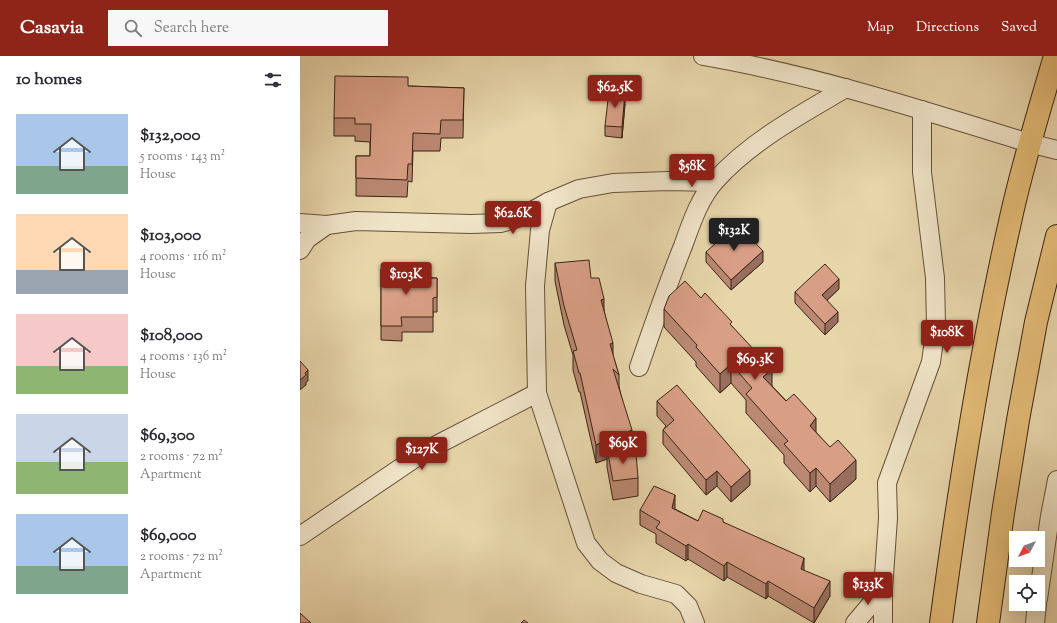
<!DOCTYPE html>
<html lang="en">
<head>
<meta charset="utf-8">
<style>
  :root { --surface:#fff; --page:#f7f7f7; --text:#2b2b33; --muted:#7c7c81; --accent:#8f2418 }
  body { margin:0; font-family:"Sorts Mill Goudy",serif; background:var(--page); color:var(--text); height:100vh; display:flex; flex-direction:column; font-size:15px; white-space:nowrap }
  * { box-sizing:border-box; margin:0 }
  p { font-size:13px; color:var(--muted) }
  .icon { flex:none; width:22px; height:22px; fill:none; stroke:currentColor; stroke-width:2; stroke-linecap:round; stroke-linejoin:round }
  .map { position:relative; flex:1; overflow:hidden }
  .drawer { display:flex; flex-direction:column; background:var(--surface); width:300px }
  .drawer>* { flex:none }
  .needle { width:26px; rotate:229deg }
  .controls { position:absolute; left:709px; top:475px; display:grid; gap:8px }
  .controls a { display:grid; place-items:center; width:36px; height:36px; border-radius:0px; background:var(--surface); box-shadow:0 4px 16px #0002; font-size:20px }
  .price { position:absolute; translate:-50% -34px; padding:0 9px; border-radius:4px; background:var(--accent); color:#fff; font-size:13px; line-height:26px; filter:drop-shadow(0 1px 2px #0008) }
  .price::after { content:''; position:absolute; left:50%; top:24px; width:12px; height:9px; margin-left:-6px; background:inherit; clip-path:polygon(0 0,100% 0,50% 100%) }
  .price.selected { background:#222; color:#fff }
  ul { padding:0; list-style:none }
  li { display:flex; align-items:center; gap:12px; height:100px; padding:0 16px }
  li span { display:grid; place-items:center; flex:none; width:112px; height:80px; border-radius:0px; color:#555 }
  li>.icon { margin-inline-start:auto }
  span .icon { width:48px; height:48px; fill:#fffc; stroke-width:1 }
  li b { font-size:17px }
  h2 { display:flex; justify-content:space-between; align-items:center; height:48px; padding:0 16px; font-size:17px }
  header { display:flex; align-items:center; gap:24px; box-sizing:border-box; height:56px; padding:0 20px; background:var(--accent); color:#fff }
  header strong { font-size:19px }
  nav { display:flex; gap:22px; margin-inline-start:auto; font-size:14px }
  .search { width:280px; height:36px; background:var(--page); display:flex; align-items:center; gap:10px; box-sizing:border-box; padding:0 14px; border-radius:0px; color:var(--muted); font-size:15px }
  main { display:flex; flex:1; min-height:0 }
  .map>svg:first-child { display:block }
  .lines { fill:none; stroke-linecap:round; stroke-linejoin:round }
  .minor-casing { stroke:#64513a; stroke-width:20 }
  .primary-casing { stroke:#382514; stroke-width:24 }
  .minor { stroke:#f0e4c8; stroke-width:18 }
  .primary { stroke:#e4bb76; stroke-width:22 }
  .wall { fill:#bb8973; stroke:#382514 }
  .shaded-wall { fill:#986f5e; stroke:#382514 }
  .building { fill:#d99f86; stroke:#382514 }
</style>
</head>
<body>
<header>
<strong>Casavia</strong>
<div class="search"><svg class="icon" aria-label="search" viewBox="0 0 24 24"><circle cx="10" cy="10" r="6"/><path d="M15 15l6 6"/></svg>Search here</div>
<nav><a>Map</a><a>Directions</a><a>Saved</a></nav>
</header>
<main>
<section class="drawer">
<h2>10 homes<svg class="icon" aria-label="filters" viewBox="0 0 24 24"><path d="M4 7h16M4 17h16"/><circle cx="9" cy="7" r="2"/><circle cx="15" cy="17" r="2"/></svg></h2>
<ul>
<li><span style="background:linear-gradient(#a9c7e8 65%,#7fa58c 0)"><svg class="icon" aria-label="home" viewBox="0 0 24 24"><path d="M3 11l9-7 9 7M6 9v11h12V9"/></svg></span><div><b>$132,000</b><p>5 rooms · 143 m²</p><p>House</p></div></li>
<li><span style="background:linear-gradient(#ffd9b3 70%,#9aa5b1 0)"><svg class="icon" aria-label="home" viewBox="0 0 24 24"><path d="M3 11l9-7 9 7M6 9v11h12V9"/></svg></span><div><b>$103,000</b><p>4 rooms · 116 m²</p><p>House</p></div></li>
<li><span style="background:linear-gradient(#f6c9c9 65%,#8fb573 0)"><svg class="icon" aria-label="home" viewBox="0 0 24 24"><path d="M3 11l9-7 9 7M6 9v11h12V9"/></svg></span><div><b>$108,000</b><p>4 rooms · 136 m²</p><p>House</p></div></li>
<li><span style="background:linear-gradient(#c9d6e8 60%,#8fb573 0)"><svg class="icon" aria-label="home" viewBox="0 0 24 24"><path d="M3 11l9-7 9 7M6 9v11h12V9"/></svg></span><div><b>$69,300</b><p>2 rooms · 72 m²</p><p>Apartment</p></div></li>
<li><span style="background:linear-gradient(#a9c7e8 65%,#7fa58c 0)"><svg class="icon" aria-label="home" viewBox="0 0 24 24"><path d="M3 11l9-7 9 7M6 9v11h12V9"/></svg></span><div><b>$69,000</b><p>2 rooms · 72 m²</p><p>Apartment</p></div></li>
</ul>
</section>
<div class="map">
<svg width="757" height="567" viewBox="0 0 757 567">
  <rect width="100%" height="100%" fill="#e8d6ab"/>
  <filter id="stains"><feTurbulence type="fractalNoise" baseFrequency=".005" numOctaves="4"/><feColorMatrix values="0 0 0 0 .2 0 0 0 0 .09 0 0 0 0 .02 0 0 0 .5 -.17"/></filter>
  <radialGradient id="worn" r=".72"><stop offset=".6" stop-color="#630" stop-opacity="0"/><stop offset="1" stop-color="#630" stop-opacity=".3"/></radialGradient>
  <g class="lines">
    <defs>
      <g id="minor">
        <path d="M403,0C514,19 622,54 729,87L757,94"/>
        <path d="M248,146L240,174L235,230L237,337L286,487L300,505L316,517L341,528L376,538L388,550L395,567"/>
        <path d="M0,167L27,169"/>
        <path d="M0,194L7,183L27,169L56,165L171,168L201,167L221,161L248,146L279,133L313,127L368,125L414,126"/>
        <path d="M339,311C353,270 367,230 383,190C391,168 399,143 415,125C451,85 500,59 546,32"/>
        <path d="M0,480L127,394L237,337"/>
        <path d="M738,543L750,460L757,424"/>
        <path d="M555,567L583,534"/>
        <path d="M583,567V534L588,462L587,427L631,306L636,270L635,222L622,116V54"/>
        <path d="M735,567L737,548"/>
      </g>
      <g id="primary">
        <path d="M641,567C659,432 680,298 710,166C722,110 739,55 755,0"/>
        <path d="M688,567L703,457L718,364L736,266L757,180"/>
      </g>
    </defs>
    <use href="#minor" class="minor-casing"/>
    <use href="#primary" class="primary-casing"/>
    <use href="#minor" class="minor"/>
    <use href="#primary" class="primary"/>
  </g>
  <g class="wall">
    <path d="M108,30L164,32L163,82H141L140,95H113L112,126L108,125L107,141L56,140V100H70V86L55,85V80H34V62Z"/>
    <path d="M325,48L322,82L305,80V70Z"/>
    <path d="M406,196L463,206L431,234L406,206Z"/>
    <path d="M255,207L291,222L304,254L313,300L319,319V330L332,392L325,395L338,422V440L313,444L307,411V403L296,407L280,336H279L273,314V299L264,269L255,225Z"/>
    <path d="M81,213L113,222H137V256H133V276H102V285L81,284Z"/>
    <path d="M539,233L527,244L538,266L525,279L495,247V236Z"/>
    <path d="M401,242L432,270L472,330L516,376L556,423L530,446L516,430L510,436L484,407V399L446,357V344L431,327L420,337L396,310V306L364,271V253Z"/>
    <path d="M357,345L450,429L431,446L417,430L406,439L363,388V374L366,370L357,360Z"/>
    <path d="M375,453L398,465L423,466L504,514L530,540L514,567L468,540L466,543L427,521L424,525L388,503L386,505L356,487V478L340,469V454Z"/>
  </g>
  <g class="shaded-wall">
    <path d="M325,37V48L322,82V71Z"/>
    <path d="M463,195V206L431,234V224Z"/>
    <path d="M539,223V233L522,249V239Z"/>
    <path d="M304,243V261L301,244Z"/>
    <path d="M538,256V266L525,279V268Z"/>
    <path d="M313,287V305L310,288Z"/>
    <path d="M431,308V327L420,337V318Z"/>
    <path d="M472,313V332L463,321Z"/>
    <path d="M8,314V325L6,326V329L0,334V324L5,317Z"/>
    <path d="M516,362V380L510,370Z"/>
    <path d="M332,374V392L309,402L307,392V403L296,407V389Z"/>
    <path d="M556,404V423L530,446V428Z"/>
    <path d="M516,412V430L510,436V417Z"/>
    <path d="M450,414V429L431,446V431Z"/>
    <path d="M417,415V430L406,439V424Z"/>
    <path d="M375,439V454L372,452Z"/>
    <path d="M388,488V503L386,505V490Z"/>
    <path d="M504,502V517L501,513Z"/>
    <path d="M427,506V521L424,525V510Z"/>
    <path d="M468,525V540L466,543V528Z"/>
    <path d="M530,525V540L514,567V552Z"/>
  </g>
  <g class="building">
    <path d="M35,20L108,21V30L164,32L163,64H141L140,78L113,77L112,108H108L107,124L56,122V100H70L71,68H55V62H34Z"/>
    <path d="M309,35L325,37L322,71L305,70Z"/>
    <path d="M437,168L463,195L431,224L406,196Z"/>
    <path d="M289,204L291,222H299L304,243L301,244L313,287L310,288L319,319L313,313L332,374L296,389L280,317H279L273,295L277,294L264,250L255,207Z"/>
    <path d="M525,208L539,223L522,239L538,256L525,268L495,236Z"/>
    <path d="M81,213H112L113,222H137V241L133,242V261H101L102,270H81Z"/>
    <path d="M385,225L401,242L405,237L432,266L430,268L472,313L463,321L486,345L494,338L516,362L510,370L530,391L538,384L556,404L530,428L516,412L510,417L484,388L488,385L446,338L452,332L431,308L420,318L396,291L397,289L364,253L369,240Z"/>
    <path d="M0,305L8,314L5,317L6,319L0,324Z"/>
    <path d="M377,329L450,414L431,431L417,415L406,424L363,374L374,364L357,345Z"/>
    <path d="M307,392L336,397L338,422L313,425Z"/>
    <path d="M354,430L375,439L372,452L398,465L403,454L423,463V466L504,502L501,513L530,525L514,552L468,525L466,528L427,506L424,510L388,488L386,490L356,472L360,466L340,454Z"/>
    <path d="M0,557L11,567H0Z"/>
    <path d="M224,564L228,567H221Z"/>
  </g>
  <rect width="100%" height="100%" filter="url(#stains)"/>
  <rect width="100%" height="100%" fill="url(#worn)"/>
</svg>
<div class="controls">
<a><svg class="needle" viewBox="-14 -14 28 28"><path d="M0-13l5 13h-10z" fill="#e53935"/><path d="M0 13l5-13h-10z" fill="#7c7c81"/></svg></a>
<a><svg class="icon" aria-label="locate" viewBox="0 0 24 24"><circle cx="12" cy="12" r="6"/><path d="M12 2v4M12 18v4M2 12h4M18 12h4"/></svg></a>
</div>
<b class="price" style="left:315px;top:53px">$62.5K</b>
<b class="price" style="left:392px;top:132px">$58K</b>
<b class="price" style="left:213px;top:179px">$62.6K</b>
<b class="price selected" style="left:434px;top:196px">$132K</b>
<b class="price" style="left:106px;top:240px">$103K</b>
<b class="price" style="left:647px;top:298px">$108K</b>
<b class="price" style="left:455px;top:325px">$69.3K</b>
<b class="price" style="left:323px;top:409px">$69K</b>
<b class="price" style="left:122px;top:415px">$127K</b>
<b class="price" style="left:568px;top:550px">$133K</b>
</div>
</main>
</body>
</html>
